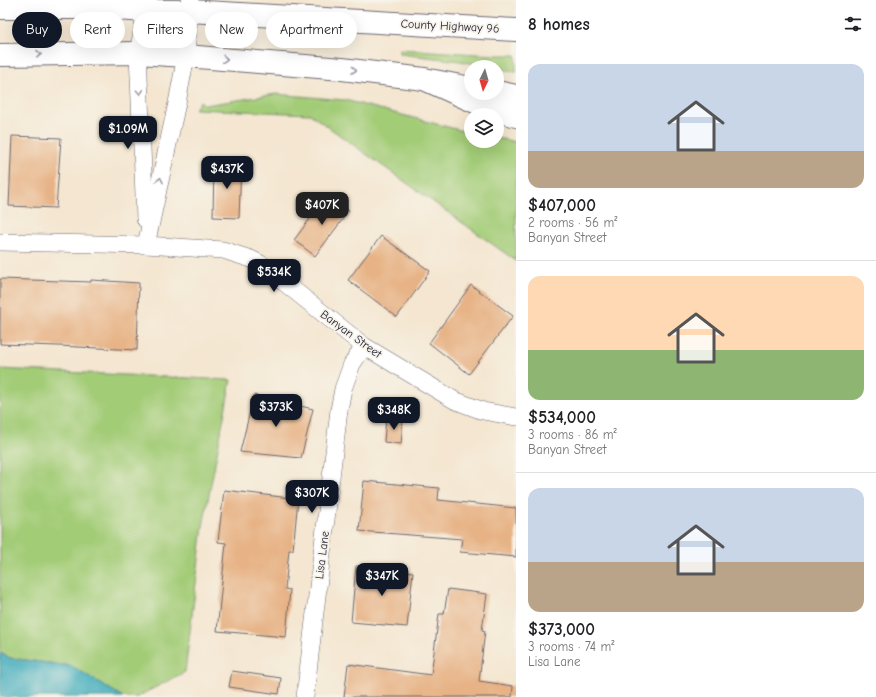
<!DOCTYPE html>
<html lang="en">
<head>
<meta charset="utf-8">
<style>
  :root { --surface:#fff; --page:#f6f6f6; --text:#202124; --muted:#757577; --line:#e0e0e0; --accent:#111827 }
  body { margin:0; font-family:"Comic Neue",sans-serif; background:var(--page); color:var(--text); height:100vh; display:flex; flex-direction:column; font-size:15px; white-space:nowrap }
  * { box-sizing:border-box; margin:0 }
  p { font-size:13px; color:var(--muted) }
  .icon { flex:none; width:22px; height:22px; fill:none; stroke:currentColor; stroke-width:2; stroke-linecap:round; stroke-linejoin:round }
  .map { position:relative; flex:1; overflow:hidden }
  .details { display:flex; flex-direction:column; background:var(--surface); width:360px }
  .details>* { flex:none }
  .top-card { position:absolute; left:12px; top:12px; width:380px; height:36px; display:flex; gap:8px }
  .needle { width:26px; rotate:185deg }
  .tools { position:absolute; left:464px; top:60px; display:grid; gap:8px }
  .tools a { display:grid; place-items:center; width:40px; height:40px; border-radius:50%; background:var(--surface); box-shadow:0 4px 16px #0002; font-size:20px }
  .price { position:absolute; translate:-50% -34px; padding:0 9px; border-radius:8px; background:var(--accent); color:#fff; font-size:13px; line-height:26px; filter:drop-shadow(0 1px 2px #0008) }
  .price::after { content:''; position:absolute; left:50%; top:24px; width:12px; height:9px; margin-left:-6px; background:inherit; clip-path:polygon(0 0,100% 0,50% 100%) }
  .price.on { background:#222; color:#fff }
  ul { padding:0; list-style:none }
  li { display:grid; align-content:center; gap:8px; height:212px; padding:0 12px }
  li+li { border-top:1px solid var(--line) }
  li span { display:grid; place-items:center; height:124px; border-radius:12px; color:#555 }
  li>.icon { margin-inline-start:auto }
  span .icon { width:72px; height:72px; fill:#fffc; stroke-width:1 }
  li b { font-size:17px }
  h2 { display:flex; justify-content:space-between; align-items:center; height:48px; padding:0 12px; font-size:17px }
  .chip { padding:0 14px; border-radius:18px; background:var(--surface); box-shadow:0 4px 16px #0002; font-size:14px; line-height:36px }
  .chip.on { background:var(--accent); color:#fff }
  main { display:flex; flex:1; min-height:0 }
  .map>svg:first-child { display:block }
  .green { fill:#a3cc77; stroke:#627759 }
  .water { fill:#3dabbc; stroke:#30667c }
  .building { fill:#e7b386 }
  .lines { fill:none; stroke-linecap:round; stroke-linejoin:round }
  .street-casing { stroke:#6c676f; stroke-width:18 }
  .primary-casing { stroke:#6c676f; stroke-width:24 }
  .highway-casing { stroke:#6c676f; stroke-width:24 }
  .street { stroke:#fff; stroke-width:17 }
  .primary { stroke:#fff; stroke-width:22 }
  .highway { stroke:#fff; stroke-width:22 }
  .oneway { stroke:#9c9ca7 }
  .labels { text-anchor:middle; stroke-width:3.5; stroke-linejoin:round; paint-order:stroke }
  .street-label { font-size:12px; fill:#22223b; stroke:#f7f3e8 }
</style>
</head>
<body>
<main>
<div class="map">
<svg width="516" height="697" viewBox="0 0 516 697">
  <rect width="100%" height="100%" fill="#f7f3e8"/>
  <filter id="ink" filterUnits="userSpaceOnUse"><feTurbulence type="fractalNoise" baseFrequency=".025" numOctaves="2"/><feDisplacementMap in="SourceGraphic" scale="8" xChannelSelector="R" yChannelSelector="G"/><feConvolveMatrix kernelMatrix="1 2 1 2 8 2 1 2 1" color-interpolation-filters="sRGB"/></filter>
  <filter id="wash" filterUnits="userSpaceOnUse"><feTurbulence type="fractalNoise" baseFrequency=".012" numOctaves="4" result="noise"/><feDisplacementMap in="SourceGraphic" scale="16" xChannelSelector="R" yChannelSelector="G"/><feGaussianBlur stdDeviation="0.9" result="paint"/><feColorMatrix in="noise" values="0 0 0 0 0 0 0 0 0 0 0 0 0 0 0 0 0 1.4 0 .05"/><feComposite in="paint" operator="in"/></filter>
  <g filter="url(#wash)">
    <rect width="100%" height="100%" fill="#f4e6d0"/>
    <g class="green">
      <path d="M400,49L493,55H516V72L497,68V67H491L460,61L400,54Z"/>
      <path d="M276,94L345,100L471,133V141H497V138L516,142V261L310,114L195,109L200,101L205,105Z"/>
      <path d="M0,369L231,380L203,526L185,672L137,697H123L72,666L10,658L0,653Z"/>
    </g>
    <path class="water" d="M0,653L10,658L72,666L123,697H0Z"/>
    <g id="blocks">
      <g class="building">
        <path d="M12,136L61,138L56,208L9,206Z"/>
        <path d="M214,163L241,164L239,218L213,217Z"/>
        <path d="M328,195L349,211L315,256L294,240Z"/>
        <path d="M381,236L430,271L397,317L348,280Z"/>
        <path d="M0,279L91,282V280L139,283L137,350L58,346L0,344Z"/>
        <path d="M471,285L513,316L469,374L429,343Z"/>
        <path d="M254,395L313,409L301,458L240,452Z"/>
        <path d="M386,418L403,420L401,444L384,442Z"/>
        <path d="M364,481L439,488L438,500L516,508V557L460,552L462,539L359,531Z"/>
        <path d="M224,490L298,499L293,550H289L285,589L290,590L286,637L217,631L226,543L218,542Z"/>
        <path d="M356,566L413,572L407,627L351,622Z"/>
        <path d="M448,589L487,594L482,630L485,631L479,681L513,686L512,697H344L348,664L431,675L439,614H444Z"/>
        <path d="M232,671L281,678L279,694L229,687Z"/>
      </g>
    </g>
  </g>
  <g filter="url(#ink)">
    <use href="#blocks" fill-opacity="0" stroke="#6c676f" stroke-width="1"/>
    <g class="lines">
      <defs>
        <g id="street">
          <path d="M145,219L138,53L148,0"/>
          <path d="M0,242L146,245L223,250L251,259L261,264L364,346L454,400L483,411L516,417"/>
          <path d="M146,245L177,103L186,56L190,0"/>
          <path d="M305,697L339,410L343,389L352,364L364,346"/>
        </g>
        <g id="primary">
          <path d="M0,8H102L146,11H189L516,30"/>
          <path d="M0,55L138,53L186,56L342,69L424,79L471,88"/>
          <path d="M497,92L516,96"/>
        </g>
        <path id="highway" d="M424,79L493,110L516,116"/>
      </defs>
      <use href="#street" class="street-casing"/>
      <use href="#primary" class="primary-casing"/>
      <use href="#highway" class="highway-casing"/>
      <use href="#street" class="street"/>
      <use href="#primary" class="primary"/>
      <use href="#highway" class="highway"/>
    </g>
    <defs><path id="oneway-chevron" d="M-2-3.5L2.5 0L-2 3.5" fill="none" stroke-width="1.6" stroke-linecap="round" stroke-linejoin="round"/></defs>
    <g class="oneway">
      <use href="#oneway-chevron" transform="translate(39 54) rotate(-1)"/>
      <use href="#oneway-chevron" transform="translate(225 59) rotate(5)"/>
      <use href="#oneway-chevron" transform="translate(354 70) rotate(7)"/>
      <use href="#oneway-chevron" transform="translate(140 92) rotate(87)"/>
      <use href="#oneway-chevron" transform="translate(160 180) rotate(-78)"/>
    </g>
  </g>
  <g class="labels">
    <g class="street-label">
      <text transform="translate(450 26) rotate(3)" y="4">County Highway 96</text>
      <text transform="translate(351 334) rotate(36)" y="4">Banyan Street</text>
      <text transform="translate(322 555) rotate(-83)" y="4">Lisa Lane</text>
    </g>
  </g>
</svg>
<div class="tools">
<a><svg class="needle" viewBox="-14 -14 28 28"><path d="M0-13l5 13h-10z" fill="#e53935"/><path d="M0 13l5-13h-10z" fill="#757577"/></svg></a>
<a><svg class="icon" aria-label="layers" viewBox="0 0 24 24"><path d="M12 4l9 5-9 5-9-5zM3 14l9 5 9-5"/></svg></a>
</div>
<b class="price" style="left:128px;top:150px">$1.09M</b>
<b class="price" style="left:227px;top:190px">$437K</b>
<b class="price on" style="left:322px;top:226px">$407K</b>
<b class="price" style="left:274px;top:293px">$534K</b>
<b class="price" style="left:276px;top:428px">$373K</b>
<b class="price" style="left:394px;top:431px">$348K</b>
<b class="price" style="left:312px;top:514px">$307K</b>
<b class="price" style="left:382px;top:597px">$347K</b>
<div class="top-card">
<a class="chip on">Buy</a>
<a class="chip">Rent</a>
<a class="chip">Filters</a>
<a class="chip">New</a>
<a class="chip">Apartment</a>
</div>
</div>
<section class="details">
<h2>8 homes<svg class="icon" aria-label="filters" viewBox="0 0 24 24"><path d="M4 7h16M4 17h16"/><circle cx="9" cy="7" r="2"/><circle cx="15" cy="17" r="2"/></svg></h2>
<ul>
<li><span style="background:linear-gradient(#c9d6e8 70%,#b9a48a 0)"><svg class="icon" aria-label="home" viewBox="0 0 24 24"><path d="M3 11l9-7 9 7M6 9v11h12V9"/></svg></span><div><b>$407,000</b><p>2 rooms · 56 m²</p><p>Banyan Street</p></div></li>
<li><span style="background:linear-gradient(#ffd9b3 60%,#8fb573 0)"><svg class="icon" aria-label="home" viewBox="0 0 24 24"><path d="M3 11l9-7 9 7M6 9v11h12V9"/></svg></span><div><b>$534,000</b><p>3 rooms · 86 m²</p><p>Banyan Street</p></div></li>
<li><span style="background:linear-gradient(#c9d6e8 60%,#b9a48a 0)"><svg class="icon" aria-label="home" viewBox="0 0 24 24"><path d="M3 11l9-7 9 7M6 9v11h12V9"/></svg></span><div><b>$373,000</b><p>3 rooms · 74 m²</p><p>Lisa Lane</p></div></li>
</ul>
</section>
</main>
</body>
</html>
